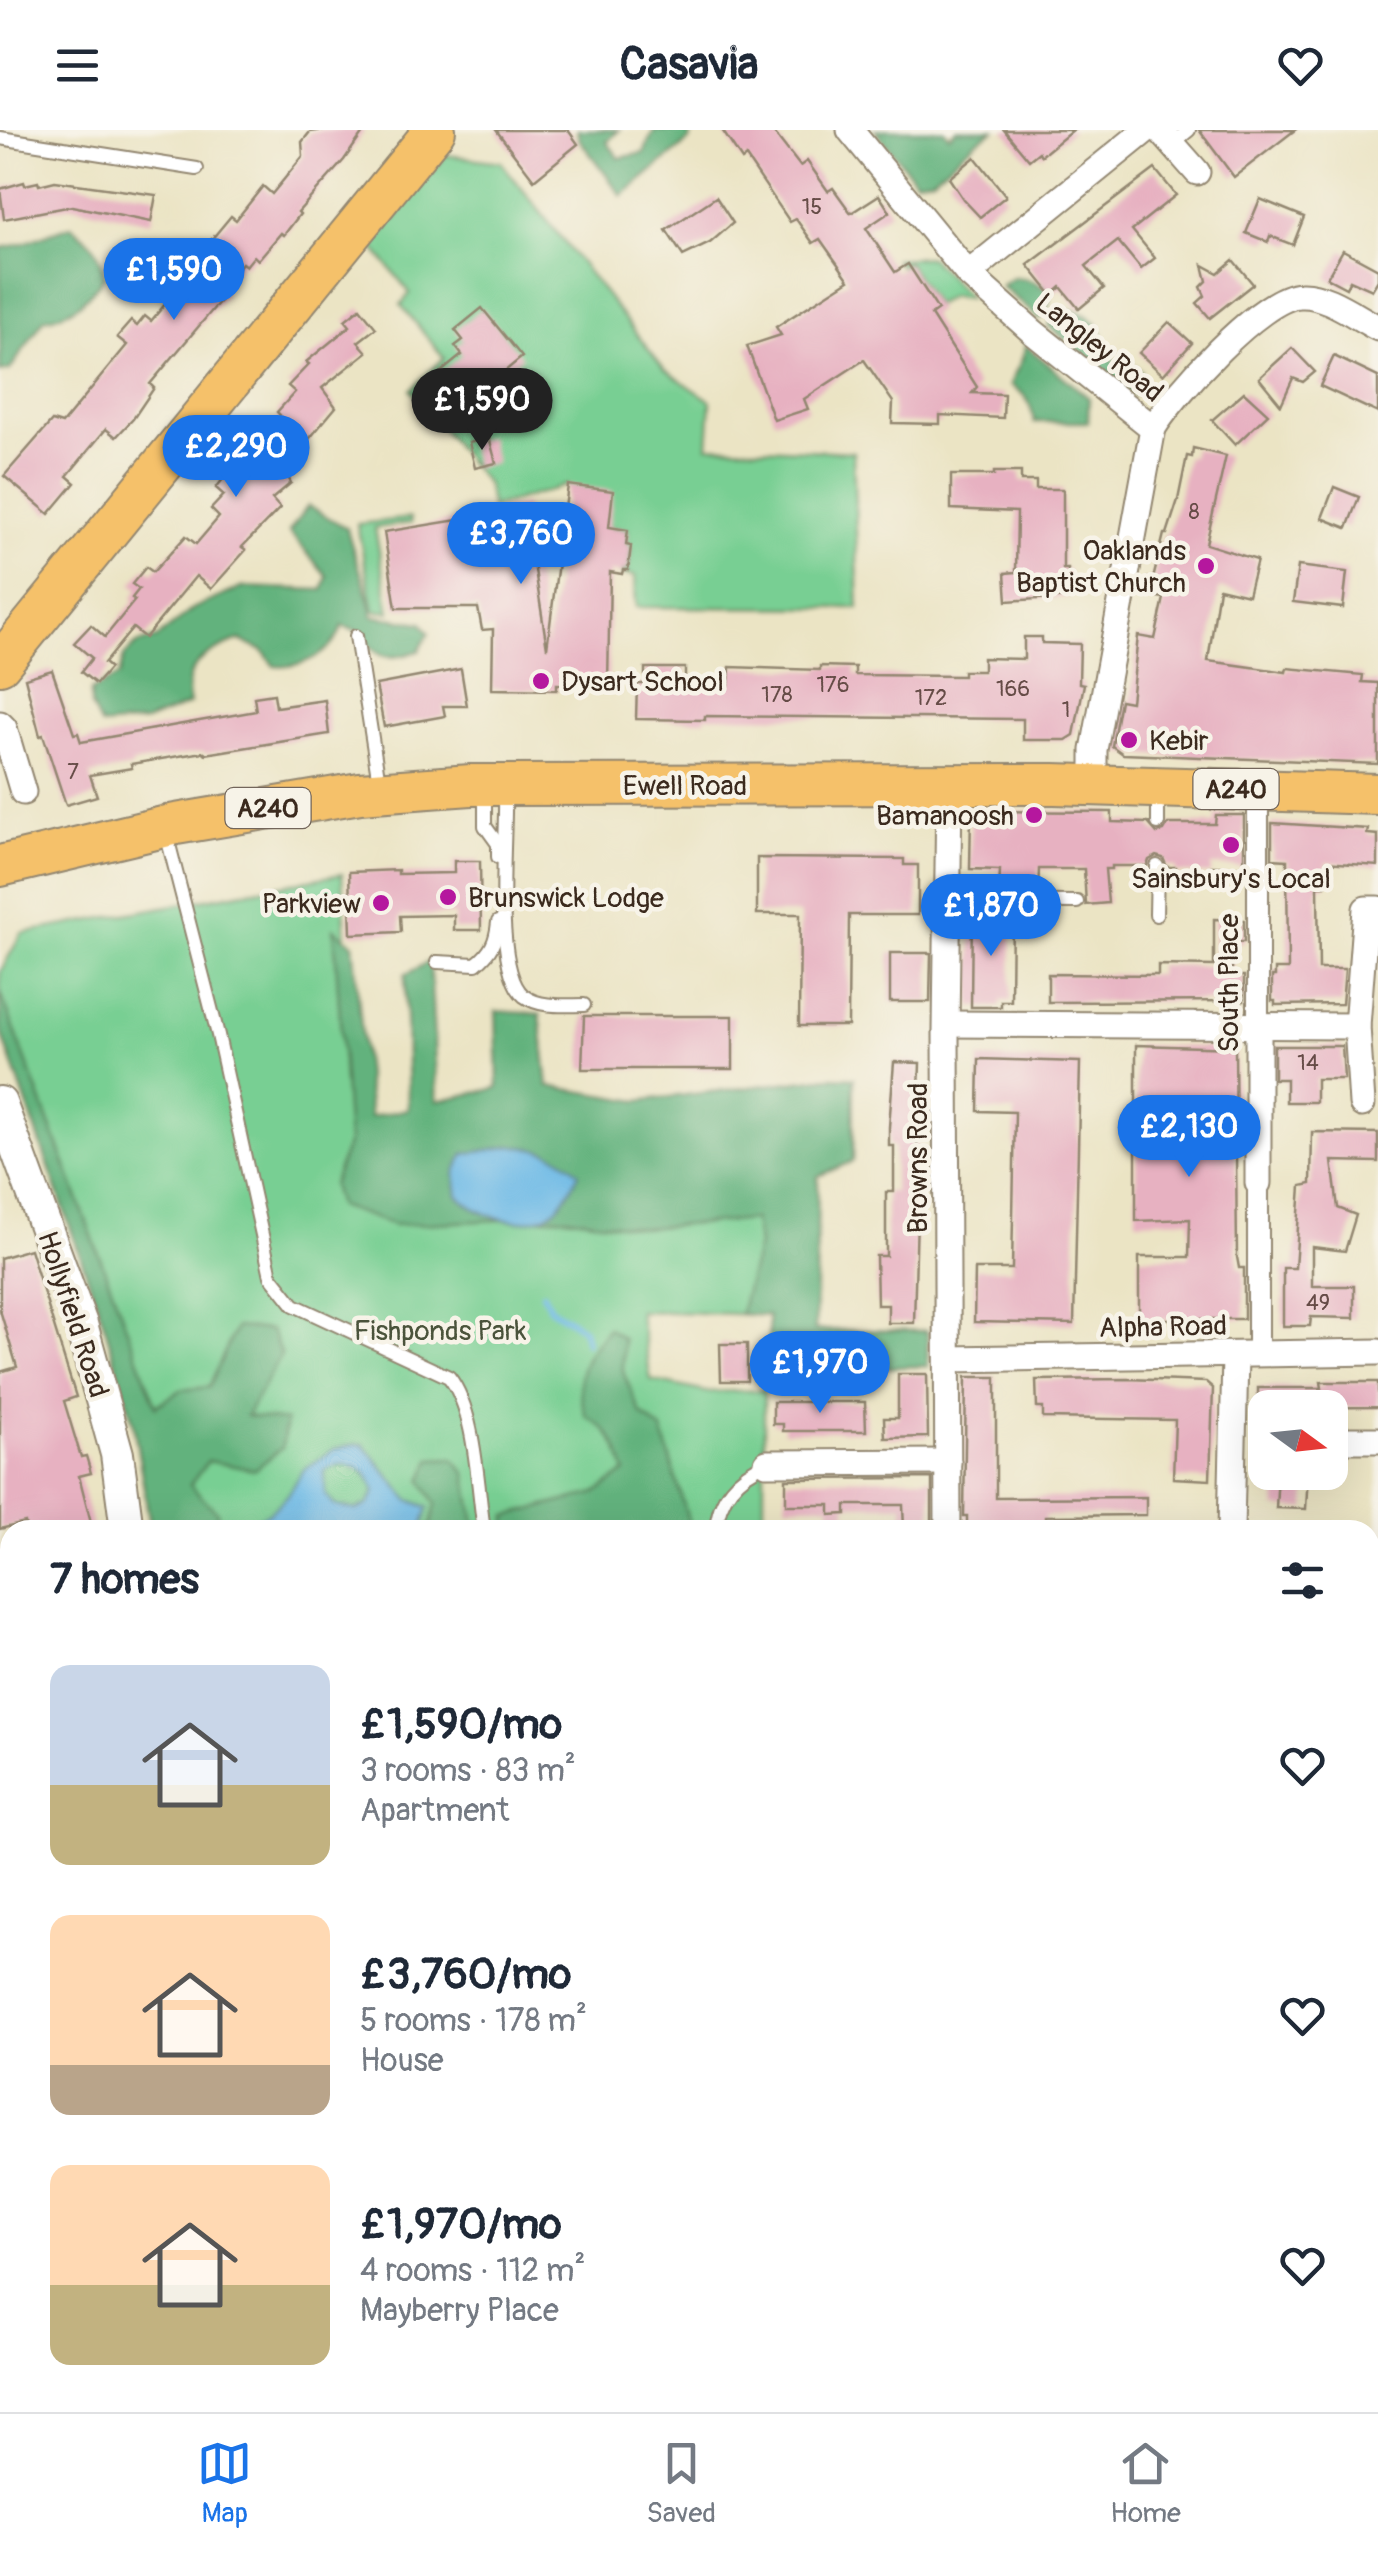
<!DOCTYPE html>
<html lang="en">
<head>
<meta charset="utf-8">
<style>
  :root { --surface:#fff; --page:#f2f2f3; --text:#1f2937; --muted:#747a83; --line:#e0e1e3; --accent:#1a73e8 }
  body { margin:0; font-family:Pangolin,sans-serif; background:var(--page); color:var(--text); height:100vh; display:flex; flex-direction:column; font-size:38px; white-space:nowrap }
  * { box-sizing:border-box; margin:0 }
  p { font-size:32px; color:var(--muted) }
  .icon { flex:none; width:55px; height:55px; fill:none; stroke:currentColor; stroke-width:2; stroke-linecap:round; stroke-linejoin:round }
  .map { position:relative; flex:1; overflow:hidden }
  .side { position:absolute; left:0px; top:1390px; width:1380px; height:892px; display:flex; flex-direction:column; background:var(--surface); border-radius:30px 30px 0 0; box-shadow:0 10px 40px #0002 }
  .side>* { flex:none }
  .needle { width:65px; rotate:105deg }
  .fabs { position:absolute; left:1248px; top:1260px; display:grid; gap:20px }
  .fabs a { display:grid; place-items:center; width:100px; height:100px; border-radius:20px; background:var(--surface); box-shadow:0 10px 40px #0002; font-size:50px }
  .price { position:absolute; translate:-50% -85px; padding:0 22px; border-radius:35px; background:var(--accent); color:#fff; font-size:32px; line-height:65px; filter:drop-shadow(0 2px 5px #0008) }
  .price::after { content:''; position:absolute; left:50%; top:60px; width:30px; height:22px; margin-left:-15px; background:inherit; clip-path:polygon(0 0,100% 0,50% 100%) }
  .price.on { background:#222; color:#fff }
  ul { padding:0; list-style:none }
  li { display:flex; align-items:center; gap:30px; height:250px; padding:0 50px }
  li span { display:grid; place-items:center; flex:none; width:280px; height:200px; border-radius:20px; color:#555 }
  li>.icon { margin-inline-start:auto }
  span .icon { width:120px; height:120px; fill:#fffc; stroke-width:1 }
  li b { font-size:42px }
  h2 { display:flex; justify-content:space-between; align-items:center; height:120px; padding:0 50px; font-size:42px }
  header { display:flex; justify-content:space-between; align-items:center; height:130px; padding:0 50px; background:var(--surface); font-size:45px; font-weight:700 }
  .tab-bar { display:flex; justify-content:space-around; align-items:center; height:140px; border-top:2px solid var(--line); background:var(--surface); font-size:28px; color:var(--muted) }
  .tab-bar a { display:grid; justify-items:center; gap:5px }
  .tab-bar .on { color:var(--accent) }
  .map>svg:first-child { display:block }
  .green { fill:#78cf93; stroke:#5a7c58; stroke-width:2.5 }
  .forest { fill:#62b27d; stroke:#4e6e4e; stroke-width:2.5 }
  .water { fill:#6cb9e6; stroke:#547282; stroke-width:2.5; fill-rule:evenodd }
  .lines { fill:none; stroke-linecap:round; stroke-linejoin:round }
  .stream { stroke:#6cb9e6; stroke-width:6 }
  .building { fill:#e7b1c1 }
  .service-casing { stroke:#938771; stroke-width:16 }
  .pedestrian-casing { stroke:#938771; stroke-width:24 }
  .minor-casing { stroke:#938771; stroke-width:29 }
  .tertiary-casing { stroke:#938771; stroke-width:36 }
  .primary-casing { stroke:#938771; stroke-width:44 }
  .service { stroke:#fff; stroke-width:12 }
  .pedestrian { stroke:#fff; stroke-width:20 }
  .minor { stroke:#fff; stroke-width:25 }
  .tertiary { stroke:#fff; stroke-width:32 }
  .primary { stroke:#f5c16b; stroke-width:40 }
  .poi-dot { fill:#b5179e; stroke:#f7f3e8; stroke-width:4 }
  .labels { text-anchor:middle; stroke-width:9; stroke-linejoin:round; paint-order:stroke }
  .number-label { font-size:22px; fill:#664c47 }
  .shield { fill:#f7f3e8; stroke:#73665b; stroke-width:2.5 }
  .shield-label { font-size:25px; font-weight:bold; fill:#3b2a1e }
  .street-label { font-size:28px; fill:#3b2a1e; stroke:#f7f3e8 }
  .poi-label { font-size:28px; fill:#3b2a1e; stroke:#f7f3e8; text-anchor:end }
  .park-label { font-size:28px; fill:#4a533b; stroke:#f7f3e8 }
</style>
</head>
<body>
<header><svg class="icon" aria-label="menu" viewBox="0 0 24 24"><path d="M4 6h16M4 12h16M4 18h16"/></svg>Casavia<svg class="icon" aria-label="heart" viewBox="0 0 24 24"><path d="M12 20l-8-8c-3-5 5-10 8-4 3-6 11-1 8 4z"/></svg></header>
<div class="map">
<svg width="1378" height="2282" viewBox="0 0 1378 2282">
  <rect width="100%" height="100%" fill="#f7f3e8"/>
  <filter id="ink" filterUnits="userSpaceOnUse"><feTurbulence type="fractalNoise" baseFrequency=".01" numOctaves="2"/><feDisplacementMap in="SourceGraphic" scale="20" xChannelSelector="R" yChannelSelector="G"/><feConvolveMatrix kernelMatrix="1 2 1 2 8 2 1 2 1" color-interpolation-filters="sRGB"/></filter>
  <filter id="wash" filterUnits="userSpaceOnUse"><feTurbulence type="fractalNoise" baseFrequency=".0048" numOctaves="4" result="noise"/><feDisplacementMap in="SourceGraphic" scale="40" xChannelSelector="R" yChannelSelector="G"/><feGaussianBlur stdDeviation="2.25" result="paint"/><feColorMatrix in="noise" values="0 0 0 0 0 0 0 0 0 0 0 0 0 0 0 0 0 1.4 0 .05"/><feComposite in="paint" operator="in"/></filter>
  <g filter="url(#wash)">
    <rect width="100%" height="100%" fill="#ebe4c4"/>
    <g class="green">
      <path d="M446,25L501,32L664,239L711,271L708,316L853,322L859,478L636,477L635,446L622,444L623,440H628L631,417L626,415L628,400L609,397L568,355L491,378L487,355L411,260L444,228L401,175L410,163L372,116Z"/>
      <path d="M930,127L969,168L950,166L935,175L907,132L900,136L895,129Z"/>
      <path d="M410,388L411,393L375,398L390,482L374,481L357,394Z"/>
      <path d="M342,744L358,1012L518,986L831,947L854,948L853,1031L818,1046L815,1200L927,1201L928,1236L770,1241L768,1185L639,1181L651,1250L706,1262L764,1260V1400H151L133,1292L104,1193L0,898V842L22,803Z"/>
      <path d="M10,1865V2272L97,2273L96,2282H0V1870Z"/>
    </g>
    <g class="forest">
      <path d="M577,0H619L607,12L619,28L644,23L654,0H691L690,10L622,66L579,9Z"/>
      <path d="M875,0H944L949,6L956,0H994L974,13L933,48L915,50Z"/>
      <path d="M72,96C91,111 102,122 104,147C83,172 76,182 44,189L10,240L0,242V118C25,116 47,102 72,96Z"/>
      <path d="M1014,147C1040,150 1062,163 1040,189L1001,156Z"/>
      <path d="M1072,180C1103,189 1100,203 1111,230L1134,236L1141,242L1138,260L1133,265L1048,195L1057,185Z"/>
      <path d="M1025,215L1089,268L1088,292H1034C1031,274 1027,264 1010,255C1015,239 1024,232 1025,215Z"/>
      <path d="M308,376L347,398C354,429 368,455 373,486L422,493L429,503L419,521C389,530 377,531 360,502L342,496C335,523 300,539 274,536L263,521L239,510C207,523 180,535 190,574L145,592L101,596L91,576V561L119,546L124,526L137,514L157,508L194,478L243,457L323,460L327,446L289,402Z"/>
      <path d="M334,799L353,813L370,987L408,979L405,845L430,831L437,971L498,958L496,881L540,884L548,956L638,971L831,947L854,948L853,1031L818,1046L815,1200L927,1201L928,1236L770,1241L768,1186L740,1184L758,1115L754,1090L642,1098L566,1087L394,1095L338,1076L332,1055L348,1012Z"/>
      <path d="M0,861L156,1276L181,1260L209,1257L236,1197L271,1200L281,1225L246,1286L286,1291L282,1318L254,1340L208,1331L190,1355L217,1382L219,1400H151L133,1292L104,1193L0,898Z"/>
      <path d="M608,1198L623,1209V1242L641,1284L662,1300L691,1400H507V1386L596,1363L626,1342C618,1316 610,1299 586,1286C573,1244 581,1231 608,1198Z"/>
      <path d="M453,1328L466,1344L476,1400H424L431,1395L436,1374L422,1351L431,1329Z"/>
    </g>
    <g class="water">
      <path d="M512,1016C539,1017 560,1023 579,1043C572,1058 559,1081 543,1087C516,1098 477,1085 458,1066L455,1043L464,1024Z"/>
      <path d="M355,1314H363L409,1370L428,1377L423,1396L407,1400H234L269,1383L288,1365L304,1339L335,1319ZM338,1334C360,1334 369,1342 375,1362L368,1374L357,1380L334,1375L326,1365L324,1341Z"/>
    </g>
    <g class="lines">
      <path class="stream" d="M543,1163L550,1178L583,1199L586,1213"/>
    </g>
    <g id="blocks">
      <g class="building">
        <path d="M324,0H365L344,30L298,82L300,84L284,105L281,103L258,130L254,126L246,136L242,133L221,160L226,164L150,254L154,258L133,289L116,307L106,299L67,346L75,353L49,384L4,346L52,291L62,294L127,215L117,207L131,191L137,196L145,186L151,191L181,155L177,151L231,86L236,90L263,56L272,64L303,26L302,12L310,2Z"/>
        <path d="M496,0H568L578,14L534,50Z"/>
        <path d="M722,0H772L800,36L807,31L828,61L833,58L851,83L879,65L890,82L866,98L895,142L908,134L938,180L931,185L977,257L972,263L1004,264L1003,288L940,285V294L892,293L893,272L864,230L804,269L808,279L774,290L747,216L781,205L776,197L849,150L820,109L813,113L796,89L790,92L746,27L742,30Z"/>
        <path d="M1004,0H1073L1041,26L1039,22L1029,30Z"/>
        <path d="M1199,0H1295L1234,47Z"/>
        <path d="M975,27L1006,66L980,87L963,69L949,48Z"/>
        <path d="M1155,39L1176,65L1132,100L1155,128L1141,139L1118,111L1086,136L1104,158L1079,179L1061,157L1052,165L1028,135Z"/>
        <path d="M55,51L156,65L151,92L72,76L4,89L0,59L24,52L25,55L38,52L39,55Z"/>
        <path d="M716,67L733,93L710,113L683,126L666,100Z"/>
        <path d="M1260,69L1304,87L1293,115L1270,106L1268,112L1246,103Z"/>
        <path d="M1343,120L1378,139V150L1372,160L1350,150L1346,158L1327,148Z"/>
        <path d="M1233,130L1253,154L1210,188L1197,173L1205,166L1201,157L1207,151L1203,135L1218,143Z"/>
        <path d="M360,178L376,198L358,212L367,222L322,258L336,277L284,339L291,353L272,369L280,378L242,417L246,420L211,459L196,446L145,508L133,498L104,533L110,538L96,554L81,542L92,528L74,513L91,495L105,507L135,470L132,468L139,459L132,454L146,437L153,442L186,406L196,414L219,387L211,379L224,365L216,358L253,311L256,314L280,285L277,282L295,262L288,256L309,234L306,232L350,196L345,190Z"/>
        <path d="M482,178L522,227L452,285L426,254L462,225L455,216L463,210L455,200Z"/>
        <path d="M1169,192L1192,213L1163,245L1139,223Z"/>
        <path d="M1292,218L1315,242L1303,252L1293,248L1281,275L1259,248Z"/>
        <path d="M1334,226L1378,247V283L1320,256Z"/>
        <path d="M1244,262L1268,284L1235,315L1212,290Z"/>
        <path d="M489,307L496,333L475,338L469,312Z"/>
        <path d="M1193,318L1226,326L1206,414L1257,430L1248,465L1219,458L1208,531L1286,542L1287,538L1363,545L1362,552L1378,553V634L1123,624L1112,616L1120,570L1131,572L1138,506L1155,509L1164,468L1145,465L1148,448L1153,449L1164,404H1167L1178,370L1187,326L1192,327Z"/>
        <path d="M994,342H1021V351H1036V359H1063V439H1068L1069,467L1007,471L1005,443L1016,442L1017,382L951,379V345H994Z"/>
        <path d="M568,355L613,361L609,397L628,400L626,415L631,416L628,440H623L622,444L610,442L608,555L557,554V560L492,559L493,499L482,500L478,478H396L384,402L482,386L481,382L525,375L547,518Z"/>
        <path d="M1334,357L1359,367L1347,398L1322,388Z"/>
        <path d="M1298,436L1347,442L1343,478L1293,472Z"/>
        <path d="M1024,507H1042V513L1080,514L1079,553L1084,554L1074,605L1066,610H1023V589L705,586V590L636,589L637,554H645V538H685V554L729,555L730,537L820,540V536L855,537V545L963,546V541H983V528L1024,529Z"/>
        <path d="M461,539L467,576H443L445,586L384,597L376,555Z"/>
        <path d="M52,540L74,604L78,603L81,612L256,581L254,567L274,564L276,577L325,570L329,604L205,624L204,622L185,625L131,634L132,638L90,645L97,666L66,675L43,605L40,606L25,548Z"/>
        <path d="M971,681L1112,682V692L1148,693L1157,703L1164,701L1168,694H1215L1216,685H1244V737L1211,736V744L1176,743V737H1167L1163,728L1156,726L1149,730L1147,736H1112V739H1105L1108,773L1086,775L1084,739H1039L1038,762L999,761L1000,740L970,739Z"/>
        <path d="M1272,693L1368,699L1367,704L1378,705V736L1326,732L1325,756H1318L1319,839H1345L1342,874L1275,875V871H1272V846H1275V839H1288L1287,730L1272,729Z"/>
        <path d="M757,728L904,729V735H918V785H849L848,896H799L800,784H757Z"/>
        <path d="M454,731H480L481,800H454V785L400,786L401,802L351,804L349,742L398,740V744L454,743Z"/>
        <path d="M972,781L1012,782L1011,871H1001V877H971Z"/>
        <path d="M1214,789L1244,790V812H1232V846H1244V871L1048,872V844L1158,845V835L1214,836Z"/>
        <path d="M890,823H931L930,872H890Z"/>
        <path d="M584,886H733V939H582Z"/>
        <path d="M1136,915L1235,918L1237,1127L1239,1138H1244V1189H1139V1127H1189L1190,1089L1136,1091Z"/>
        <path d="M1274,916H1342L1344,949H1316V972H1286V949H1274Z"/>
        <path d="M979,929L1080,932L1074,1194L974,1192L975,1139H1012L1015,982L978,981Z"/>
        <path d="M894,932L920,933L917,1020H925V1051H918L914,1193H888V1175H877L876,1126H886V1062H894V1016H889V997Z"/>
        <path d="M1312,1002L1378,1003V1032L1332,1031L1338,1078L1356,1085L1345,1121L1312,1117V1156H1354V1188L1311,1187L1310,1196H1283V1138H1295L1301,1056L1311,1054Z"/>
        <path d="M30,1119L76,1267L64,1271L81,1327L86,1326L91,1343L79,1346L93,1400H26L25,1393L0,1399V1242L17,1237L0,1180V1128Z"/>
        <path d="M720,1214H747V1251H721Z"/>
        <path d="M898,1244H927L928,1307L885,1308L884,1288H898Z"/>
        <path d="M966,1247H996V1368L1146,1367V1385L1045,1386V1400H967V1386H964Z"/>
        <path d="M1128,1249L1206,1252L1213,1258L1210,1350L1173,1348L1175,1290L1043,1288V1278H1037L1036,1250Z"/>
        <path d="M1321,1252H1378V1277L1258,1278V1258H1322Z"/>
        <path d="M773,1272H865L866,1301H783V1294H773Z"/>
        <path d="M1278,1342H1308L1306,1379L1276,1378Z"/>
        <path d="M932,1348V1400H904L903,1375H846V1384L830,1385V1375H786V1349Z"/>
      </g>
    </g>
  </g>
  <g filter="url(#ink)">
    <use href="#blocks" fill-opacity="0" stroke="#938771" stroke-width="2.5"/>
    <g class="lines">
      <defs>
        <g id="service">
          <path d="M0,8L197,39"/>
          <path d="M1172,14L1189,0"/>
          <path d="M356,506L380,659"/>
          <path d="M505,661C507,705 492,840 524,866C540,878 565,875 584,875"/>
          <path d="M485,662V696L498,714V727"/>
          <path d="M1158,693V665"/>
          <path d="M166,703L218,905L271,1146L294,1175L449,1247C476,1281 477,1355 484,1400"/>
          <path d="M948,771L1077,772"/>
          <path d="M1156,785L1157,736"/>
          <path d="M437,832L476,834C491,822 496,812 498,792"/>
          <path d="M716,1400C718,1368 737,1345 767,1333"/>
        </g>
        <g id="pedestrian">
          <path d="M1258,893V660"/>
          <path d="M1258,1053V1225"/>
        </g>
        <g id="minor">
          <path d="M850,0L968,144L1033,202L1153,298L1094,620V655"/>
          <path d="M1160,0L1197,42"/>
          <path d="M968,144L1146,0"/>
          <path d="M1153,298C1174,265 1260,167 1300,165C1325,163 1356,187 1378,198"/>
          <path d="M0,594L4,598L23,662"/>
          <path d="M1258,893V1053"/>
          <path d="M947,894L1357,896L1366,779H1378"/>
          <path d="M1357,896L1362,974"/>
          <path d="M948,1229L1378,1222"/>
          <path d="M1342,1310H1378"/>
          <path d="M767,1333L948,1332"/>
          <path d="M948,1400L946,901L949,655"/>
          <path d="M1231,1400L1235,1226"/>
          <path d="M0,1843L10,1842"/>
          <path d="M1370,2122L1378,2120"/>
          <path d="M574,2272L575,2282"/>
        </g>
        <g id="tertiary">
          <path d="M0,973L81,1194L117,1324L127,1400"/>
          <path d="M1370,1766L1378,1765"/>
          <path d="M114,2282V2272"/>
        </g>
        <g id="primary">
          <path d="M0,534L435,0"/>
          <path d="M0,736L176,694L360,663L471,655L1054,654L1378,664"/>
        </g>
      </defs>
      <use href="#service" class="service-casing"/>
      <use href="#pedestrian" class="pedestrian-casing"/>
      <use href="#minor" class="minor-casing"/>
      <use href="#tertiary" class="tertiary-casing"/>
      <use href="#primary" class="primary-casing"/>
      <use href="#service" class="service"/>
      <use href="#pedestrian" class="pedestrian"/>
      <use href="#minor" class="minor"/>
      <use href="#tertiary" class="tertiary"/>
      <use href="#primary" class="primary"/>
    </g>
  </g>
  <g class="poi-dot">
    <circle cx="1206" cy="436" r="10"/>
    <circle cx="541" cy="551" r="10"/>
    <circle cx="1129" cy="610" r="10"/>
    <circle cx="1034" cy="685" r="10"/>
    <circle cx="1231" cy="715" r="10"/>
    <circle cx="448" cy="767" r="10"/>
    <circle cx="381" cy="773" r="10"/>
  </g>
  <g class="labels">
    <g class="number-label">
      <text x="812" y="84">15</text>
      <text x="1194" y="389">8</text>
      <text x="833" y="562">176</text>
      <text x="1013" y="566">166</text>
      <text x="777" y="572">178</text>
      <text x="931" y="575">172</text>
      <text x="1066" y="587">1</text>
      <text x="73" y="649">7</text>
      <text x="1308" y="940">14</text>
      <text x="1318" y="1180">49</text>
    </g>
    <g class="shield">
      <rect x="1193.5" y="639" width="85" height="40" rx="8"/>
      <rect x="225.5" y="658" width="85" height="40" rx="8"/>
    </g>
    <g class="shield-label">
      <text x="1236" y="668">A240</text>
      <text x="268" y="687">A240</text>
    </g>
    <g class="street-label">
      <text transform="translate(1100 217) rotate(39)" y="10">Langley Road</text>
      <text x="685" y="665">Ewell Road</text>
      <text transform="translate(1228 853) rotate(-90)" y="10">South Place</text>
      <text transform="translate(917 1028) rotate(-90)" y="10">Browns Road</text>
      <text transform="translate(74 1184) rotate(72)" y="10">Hollyfield Road</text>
      <text transform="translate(1163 1196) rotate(-1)" y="10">Alpha Road</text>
    </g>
    <g class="poi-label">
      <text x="1186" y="430">Oaklands<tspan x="1186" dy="32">Baptist Church</tspan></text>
      <text x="561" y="561" text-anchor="start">Dysart School</text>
      <text x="1149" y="620" text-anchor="start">Kebir</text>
      <text x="1014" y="695">Bamanoosh</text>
      <text x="1231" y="758" text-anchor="middle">Sainsbury's Local</text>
      <text x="468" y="777" text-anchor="start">Brunswick Lodge</text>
      <text x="361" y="783">Parkview</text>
    </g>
    <g class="park-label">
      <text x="440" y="1210">Fishponds Park</text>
    </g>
  </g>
</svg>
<div class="fabs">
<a><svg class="needle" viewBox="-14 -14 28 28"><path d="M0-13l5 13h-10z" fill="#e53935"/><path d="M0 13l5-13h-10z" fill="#747a83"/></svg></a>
</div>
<b class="price" style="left:174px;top:193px">£1,590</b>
<b class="price on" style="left:482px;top:323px">£1,590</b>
<b class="price" style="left:236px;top:370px">£2,290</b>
<b class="price" style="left:521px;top:457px">£3,760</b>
<b class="price" style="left:991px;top:829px">£1,870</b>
<b class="price" style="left:1189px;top:1050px">£2,130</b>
<b class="price" style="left:820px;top:1286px">£1,970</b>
<section class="side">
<h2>7 homes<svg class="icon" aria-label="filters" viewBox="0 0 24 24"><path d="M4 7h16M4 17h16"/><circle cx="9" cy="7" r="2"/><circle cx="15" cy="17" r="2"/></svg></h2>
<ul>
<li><span style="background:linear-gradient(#c9d6e8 60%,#c2b280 0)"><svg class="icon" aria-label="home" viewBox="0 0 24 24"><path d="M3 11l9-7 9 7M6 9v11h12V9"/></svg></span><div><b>£1,590/mo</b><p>3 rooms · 83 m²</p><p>Apartment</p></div><svg class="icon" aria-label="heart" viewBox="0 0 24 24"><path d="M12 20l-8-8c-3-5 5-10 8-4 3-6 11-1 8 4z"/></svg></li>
<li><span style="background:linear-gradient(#ffd9b3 75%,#b9a48a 0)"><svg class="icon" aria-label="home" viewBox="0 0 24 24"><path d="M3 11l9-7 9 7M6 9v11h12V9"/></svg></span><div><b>£3,760/mo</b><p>5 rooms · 178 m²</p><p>House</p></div><svg class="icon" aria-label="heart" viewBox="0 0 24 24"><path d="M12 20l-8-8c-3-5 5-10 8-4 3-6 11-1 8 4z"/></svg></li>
<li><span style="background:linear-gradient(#ffd9b3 60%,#c2b280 0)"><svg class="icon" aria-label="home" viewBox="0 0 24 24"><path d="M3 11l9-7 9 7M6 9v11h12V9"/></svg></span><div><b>£1,970/mo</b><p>4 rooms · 112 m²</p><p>Mayberry Place</p></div><svg class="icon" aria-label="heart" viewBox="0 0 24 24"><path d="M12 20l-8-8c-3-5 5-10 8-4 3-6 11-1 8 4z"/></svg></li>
</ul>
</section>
</div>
<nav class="tab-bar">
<a class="on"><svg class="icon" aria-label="map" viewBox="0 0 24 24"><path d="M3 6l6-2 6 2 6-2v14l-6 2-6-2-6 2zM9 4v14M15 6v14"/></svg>Map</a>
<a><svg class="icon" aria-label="saved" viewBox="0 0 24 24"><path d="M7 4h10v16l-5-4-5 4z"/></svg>Saved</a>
<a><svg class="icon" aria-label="home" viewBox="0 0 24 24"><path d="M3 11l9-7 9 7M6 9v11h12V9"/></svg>Home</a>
</nav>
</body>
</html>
